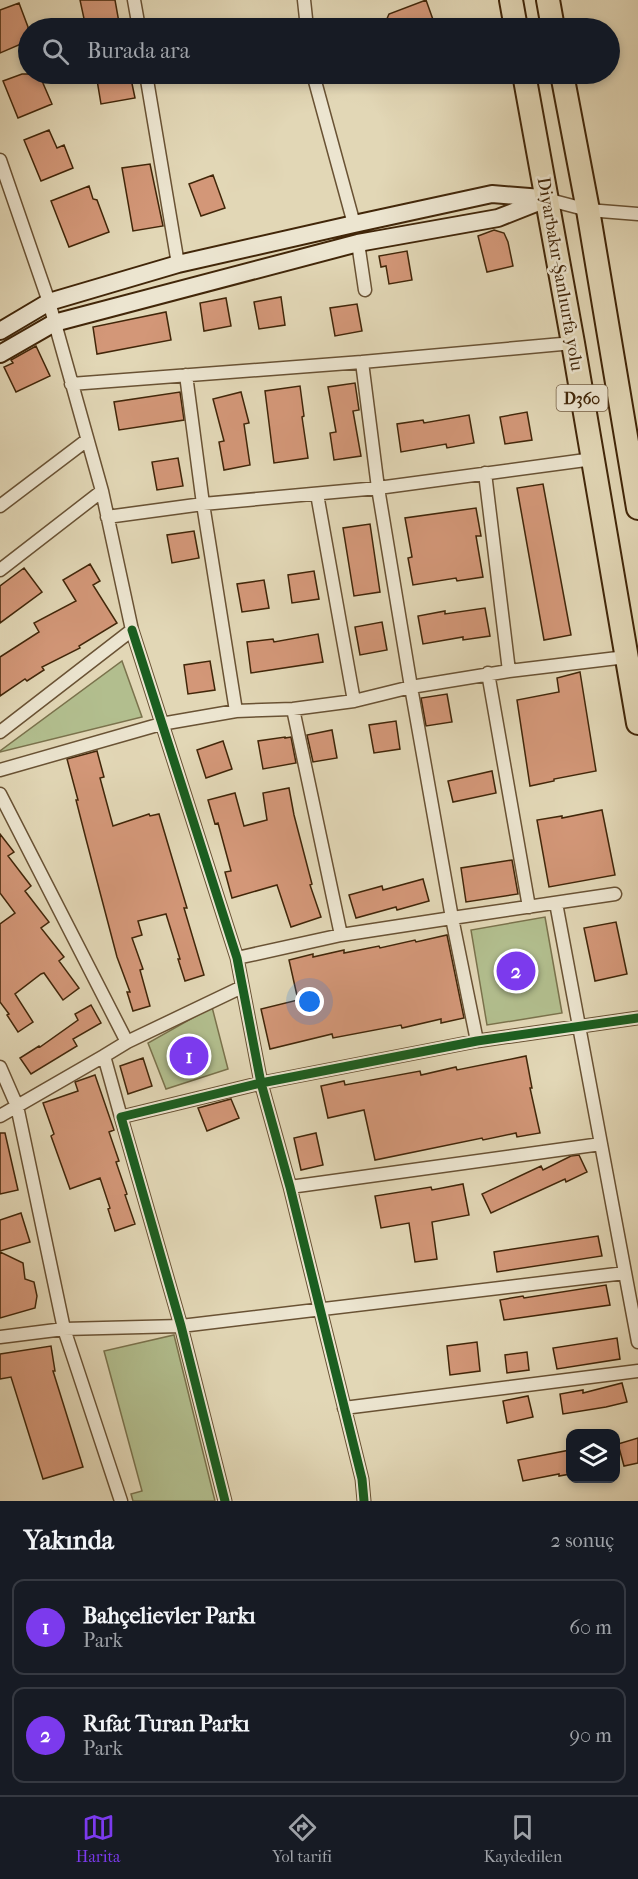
<!DOCTYPE html>
<html lang="tr">
<head>
<meta charset="utf-8">
<style>
	:root { --surface:#171b24; --page:#242831; --text:#f1f3f6; --muted:#9ea1a6; --line:#363941; --accent:#7c3aed }
	body { margin:0; font-family:"IM FELL French Canon",serif; background:var(--page); color:var(--text) }
	.controls { position:absolute; right:18px; bottom:18px; display:grid; overflow:hidden; border-radius:12px; box-shadow:0 3px 9px #0003 }
	.controls button { width:54px; height:54px; display:grid; place-items:center; padding:0; border:0; border-bottom:2px solid var(--line); background:var(--surface); color:var(--text); font:30px sans-serif }
	.you { position:absolute; left:310px; top:1002px; width:21px; height:21px; margin:-15px; border:4px solid #fff; border-radius:50%; background:#1a73e8; box-shadow:0 0 0 9px #1a73e833 }
	.badge { display:grid; place-items:center; width:39px; height:39px; border-radius:50%; background:var(--accent); color:#fff; font-size:20px; font-weight:700 }
	.pin { position:absolute; translate:-50% -50%; border:3px solid #fff; box-shadow:0 2px 6px #0006 }
	.list { margin:0; padding:0; list-style:none }
	h2 { display:flex; justify-content:space-between; align-items:center; height:78px; margin:0; padding:0 24px; font-size:26px }
	h2 small { font-size:20px; font-weight:400; color:var(--muted) }
	.list li { display:grid; grid-template-columns:39px 1fr auto; gap:18px; align-items:center; box-sizing:border-box; height:96px; margin:0 12px 12px; padding:0 12px; border:2px solid var(--line); border-radius:12px }
	.list b { display:block; font-size:22px; white-space:nowrap }
	.list p { margin:0; font-size:20px; white-space:nowrap; color:var(--muted) }
	.list em { font-size:20px; font-style:normal; color:var(--muted) }
	.icon { flex:none; width:33px; height:33px; fill:none; stroke:currentColor; stroke-width:2; stroke-linecap:round; stroke-linejoin:round }
	.map { position:relative; flex:none; width:638px; height:1501px; overflow:hidden }
	.search { position:absolute; background:var(--surface); box-shadow:0 3px 9px #0003; left:18px; right:18px; top:18px; height:66px; display:flex; align-items:center; gap:15px; box-sizing:border-box; padding:0 21px; border-radius:33px; color:var(--muted); font-size:22px }
	.sheet { height:294px; background:var(--surface) }
	nav { display:flex; justify-content:space-around; align-items:center; box-sizing:border-box; height:84px; border-top:2px solid var(--line); background:var(--surface); font-size:16px; color:var(--muted) }
	nav a { display:grid; justify-items:center; gap:3px }
	nav .on { color:var(--accent) }
	.map>svg:first-child { display:block }
</style>
</head>
<body>
<div class="map">
<svg width="638" height="1501" viewBox="0 0 638 1501">
	<rect width="100%" height="100%" fill="#e2d7b6"/>
	<filter id="stains"><feTurbulence type="fractalNoise" baseFrequency=".00333" numOctaves="4"/><feColorMatrix values="0 0 0 0 .2 0 0 0 0 .09 0 0 0 0 .02 0 0 0 .5 -.17"/></filter>
	<radialGradient id="worn" r=".72"><stop offset=".6" stop-color="#630" stop-opacity="0"/><stop offset="1" stop-color="#630" stop-opacity=".3"/></radialGradient>
	<path fill="#b2be8e" stroke="#7a724c" stroke-width="1.5" d="M 122,661 L 142,717 L 0,752 L 0,751 Z
		M 545,917 L 562,1013 L 487,1025 L 471,930 Z
		M 212,1007 L 228,1069 L 166,1089 L 148,1043 Z
		M 174,1335 L 215,1501 L 133,1501 L 131,1494 L 142,1491 L 104,1351 Z"/>
	<path fill="#d39778" stroke="#412609" stroke-width="1.5" d="M 80,0 L 115,0 L 120,28 L 86,28 Z
		M 426,0 L 436,28 L 388,28 L 386,21 L 389,14 Z
		M 19,3 L 28,27 L 28,41 L 0,53 L 0,10 Z
		M 22,74 L 39,74 L 52,104 L 18,118 L 3,81 Z
		M 96,74 L 130,74 L 135,98 L 101,104 Z
		M 49,130 L 57,148 L 64,145 L 73,168 L 41,181 L 24,140 Z
		M 150,164 L 163,226 L 133,231 L 122,168 Z
		M 213,175 L 225,208 L 201,216 L 189,184 Z
		M 89,186 L 93,199 L 97,200 L 109,232 L 69,247 L 51,201 Z
		M 494,230 L 504,233 L 508,242 L 513,266 L 487,272 L 478,236 Z
		M 407,251 L 412,280 L 389,284 L 386,266 L 381,267 L 379,256 Z
		M 281,297 L 285,325 L 259,329 L 254,302 Z
		M 226,298 L 231,326 L 204,331 L 200,303 Z
		M 357,304 L 362,331 L 335,336 L 330,308 Z
		M 166,312 L 171,340 L 97,354 L 93,327 Z
		M 36,346 L 50,376 L 16,392 L 4,367 L 13,363 L 11,360 Z
		M 355,383 L 359,410 L 353,411 L 361,456 L 334,460 L 330,433 L 336,432 L 328,387 Z
		M 300,386 L 304,416 L 302,417 L 308,458 L 274,463 L 265,391 Z
		M 180,392 L 184,420 L 119,430 L 114,402 Z
		M 241,392 L 249,423 L 244,424 L 250,465 L 224,470 L 219,442 L 224,441 L 213,399 Z
		M 527,412 L 532,440 L 505,444 L 500,417 Z
		M 469,415 L 474,443 L 447,448 L 446,444 L 401,452 L 397,424 L 423,420 L 424,423 Z
		M 178,458 L 183,486 L 157,490 L 152,462 Z
		M 543,484 L 571,635 L 544,640 L 517,488 Z
		M 476,508 L 481,536 L 476,536 L 483,577 L 457,581 L 456,578 L 413,585 L 408,558 L 412,557 L 405,518 Z
		M 370,524 L 380,592 L 354,596 L 343,528 Z
		M 194,531 L 199,558 L 172,563 L 167,535 Z
		M 90,564 L 100,581 L 93,585 L 117,623 L 79,646 L 80,648 L 42,667 L 44,670 L 27,681 L 25,679 L 0,696 L 0,657 L 39,632 L 34,623 L 76,601 L 63,580 Z
		M 24,568 L 42,592 L 0,623 L 0,586 Z
		M 314,571 L 319,599 L 292,603 L 288,575 Z
		M 264,580 L 269,608 L 242,612 L 237,584 Z
		M 485,608 L 490,636 L 463,640 L 463,637 L 423,644 L 418,616 L 445,611 L 445,614 Z
		M 382,622 L 387,650 L 360,655 L 355,627 Z
		M 318,634 L 323,662 L 251,673 L 247,642 L 273,639 L 274,642 Z
		M 210,661 L 215,690 L 188,694 L 184,665 Z
		M 580,672 L 596,771 L 554,779 L 554,781 L 530,786 L 517,700 L 559,692 L 557,678 Z
		M 447,694 L 452,722 L 426,726 L 421,698 Z
		M 396,721 L 400,749 L 374,753 L 369,725 Z
		M 332,730 L 337,758 L 313,762 L 307,735 Z
		M 285,737 L 285,738 L 291,737 L 296,763 L 263,769 L 258,741 Z
		M 223,741 L 232,769 L 206,778 L 197,750 Z
		M 97,751 L 104,777 L 100,778 L 113,826 L 149,814 L 150,816 L 159,814 L 187,908 L 184,908 L 204,975 L 185,981 L 178,959 L 180,959 L 166,914 L 138,921 L 142,935 L 132,938 L 143,969 L 140,970 L 150,1006 L 133,1011 L 127,992 L 130,992 L 117,957 L 86,839 L 76,800 L 78,800 L 67,759 Z
		M 492,771 L 496,793 L 453,802 L 448,781 Z
		M 289,788 L 294,815 L 312,884 L 310,885 L 321,917 L 291,927 L 277,885 L 232,898 L 225,872 L 231,871 L 218,823 L 215,824 L 208,800 L 235,793 L 244,826 L 267,820 L 263,793 Z
		M 602,810 L 615,875 L 549,887 L 537,820 L 562,816 L 562,818 Z
		M 0,834 L 14,852 L 8,856 L 31,886 L 25,891 L 49,922 L 41,928 L 64,957 L 59,961 L 79,988 L 63,1000 L 44,973 L 41,974 L 15,994 L 33,1022 L 18,1032 L 7,1015 L 9,1014 L 0,1002 L 0,924 L 15,913 L 0,893 Z
		M 512,860 L 518,894 L 466,902 L 461,868 Z
		M 423,879 L 429,901 L 397,910 L 396,907 L 356,918 L 349,895 L 382,886 L 383,890 Z
		M 616,922 L 627,974 L 595,981 L 584,928 Z
		M 447,935 L 464,1018 L 441,1023 L 441,1019 L 402,1028 L 401,1025 L 333,1038 L 332,1034 L 270,1049 L 261,1009 L 298,1000 L 289,960 L 313,954 L 313,957 L 344,950 L 344,953 L 379,946 L 380,948 L 415,940 L 416,942 Z
		M 91,1005 L 101,1023 L 73,1039 L 77,1046 L 31,1074 L 20,1058 L 39,1046 L 40,1047 L 78,1020 L 75,1014 Z
		M 526,1056 L 532,1088 L 530,1088 L 540,1133 L 517,1137 L 516,1133 L 483,1140 L 482,1138 L 375,1160 L 364,1110 L 328,1118 L 321,1086 L 344,1081 L 345,1085 L 420,1071 L 421,1075 L 456,1067 L 457,1070 Z
		M 143,1058 L 152,1086 L 128,1094 L 120,1066 Z
		M 95,1075 L 114,1130 L 109,1132 L 119,1161 L 116,1162 L 127,1194 L 125,1195 L 135,1224 L 115,1231 L 108,1209 L 110,1208 L 100,1178 L 70,1189 L 51,1136 L 54,1134 L 43,1103 L 78,1091 L 75,1082 Z
		M 231,1099 L 239,1118 L 207,1131 L 198,1108 Z
		M 0,1133 L 5,1133 L 18,1190 L 0,1194 Z
		M 316,1133 L 323,1165 L 301,1170 L 294,1138 Z
		M 579,1155 L 587,1172 L 566,1182 L 565,1179 L 491,1213 L 482,1194 L 541,1166 L 543,1170 L 571,1156 Z
		M 463,1184 L 469,1215 L 432,1222 L 437,1259 L 415,1262 L 409,1223 L 381,1228 L 375,1196 L 431,1187 L 432,1190 Z
		M 21,1213 L 30,1242 L 0,1251 L 0,1220 Z
		M 598,1236 L 602,1256 L 497,1272 L 494,1252 Z
		M 0,1252 L 23,1263 L 25,1279 L 34,1282 L 37,1296 L 35,1308 L 0,1318 Z
		M 606,1285 L 610,1305 L 504,1320 L 500,1300 L 523,1296 L 524,1298 Z
		M 617,1338 L 620,1359 L 557,1369 L 553,1348 Z
		M 477,1342 L 480,1371 L 450,1375 L 447,1346 Z
		M 51,1346 L 55,1371 L 53,1371 L 83,1467 L 43,1479 L 11,1377 L 0,1379 L 0,1354 Z
		M 527,1352 L 529,1370 L 507,1373 L 505,1355 Z
		M 622,1383 L 627,1402 L 606,1407 L 563,1414 L 560,1394 L 583,1390 L 583,1393 Z
		M 528,1396 L 533,1417 L 507,1423 L 503,1401 Z
		M 638,1438 L 638,1463 L 624,1466 L 618,1444 Z
		M 570,1450 L 570,1474 L 559,1476 L 559,1474 L 523,1481 L 518,1460 Z"/>
	<g fill="none" stroke-linecap="round" stroke-linejoin="round">
		<defs>
			<path id="street" d="M 134,0 L 139,28
				M 304,0 L 307,28
				M 146,74 L 178,264
				M 313,74 L 354,224
				M 0,160 L 49,302 L 102,491 L 132,630 L 0,732
				M 546,199 L 588,210 L 638,214
				M 358,243 L 365,290
				M 362,362 L 573,343
				M 186,375 L 203,504 L 236,711
				M 71,384 L 362,362 L 378,488 L 593,459
				M 317,494 L 354,701
				M 0,506 L 87,440
				M 107,517 L 203,504 L 378,488 L 411,687 L 509,671 L 485,473
				M 0,570 L 102,491
				M 132,630 L 237,958 L 261,1083 L 290,1187 L 362,1479 L 364,1501
				M 509,671 L 626,657
				M 488,673 L 529,907
				M 293,709 L 341,935
				M 0,770 L 161,724 L 236,711 L 293,709 L 354,701 L 411,687 L 452,918 L 341,935 L 237,958
				M 0,794 L 127,1042 L 242,987
				M 556,903 L 638,1342
				M 477,1041 L 452,918 L 615,894
				M 0,1067 L 17,1106 L 64,1329 L 121,1501
				M 0,1116 L 104,1056
				M 121,1117 L 104,1056 L 127,1042
				M 290,1187 L 601,1144
				M 0,1337 L 64,1329 L 181,1326 L 625,1273
				M 344,1408 L 638,1371
				M 225,1501 L 181,1326 L 121,1117 L 261,1083 L 477,1041 L 638,1018"/>
			<path id="secondary" d="M 0,331 L 49,302 L 178,264 L 354,224 L 492,194 L 542,198
				M 0,354 L 54,323 L 358,243 L 498,218 L 546,199"/>
			<path id="highway" d="M 511,0 L 516,28
				M 548,0 L 553,28
				M 524,74 L 573,343 L 638,723
				M 562,74 L 588,210 L 638,508"/>
		</defs>
		<use href="#street" stroke="#695234" stroke-width="15"/>
		<use href="#secondary" stroke="#412609" stroke-width="20"/>
		<use href="#highway" stroke="#412609" stroke-width="26"/>
		<use href="#street" stroke="#ece5d0" stroke-width="12"/>
		<use href="#secondary" stroke="#ece5d0" stroke-width="16"/>
		<use href="#highway" stroke="#e2d7b6" stroke-width="22"/>
		<defs>
			<path id="cycleway" d="M 132,630 L 237,958 L 261,1083 L 290,1187 L 362,1479 L 364,1501
				M 225,1501 L 181,1326 L 121,1117 L 261,1083 L 477,1041 L 638,1018"/>
		</defs>
		<use href="#cycleway" stroke="#ece5d0" stroke-width="13"/>
		<use href="#cycleway" stroke="#1b5e20" stroke-width="9"/>
	</g>
	<g text-anchor="middle" dominant-baseline="central" stroke-width="5" stroke-linejoin="round" paint-order="stroke">
		<rect fill="#ece5d0" stroke="#745f45" stroke-width="1.5" x="556.5" y="385" width="51" height="26" rx="4.5"/>
		<g font-size="16" font-weight="bold" fill="#412609">
			<text x="582" y="398">D360</text>
		</g>
		<g font-size="18" fill="#412609" stroke="#ece5d0">
			<text transform="translate(560 274) rotate(80)">Diyarbakır-Şanlıurfa yolu</text>
		</g>
	</g>
	<rect width="100%" height="100%" filter="url(#stains)"/>
	<rect width="100%" height="100%" fill="url(#worn)"/>
</svg>
<div class="controls">
<button><svg class="icon" aria-label="layers" viewBox="0 0 24 24"><path d="M12 4l9 5-9 5-9-5zM3 14l9 5 9-5"/></svg></button>
</div>
<div class="you"></div>
<div class="pin badge" style="left:189px;top:1056px">1</div>
<div class="pin badge" style="left:516px;top:971px">2</div>
<div class="search"><svg class="icon" aria-label="search" viewBox="0 0 24 24"><circle cx="10" cy="10" r="6"/><path d="M15 15l6 6"/></svg>Burada ara</div>
</div>
<section class="sheet">
<h2>Yakında<small>2 sonuç</small></h2>
<ul class="list">
<li><span class="badge">1</span><div><b>Bahçelievler Parkı</b><p>Park</p></div><em>60 m</em></li>
<li><span class="badge">2</span><div><b>Rıfat Turan Parkı</b><p>Park</p></div><em>90 m</em></li>
</ul>
</section>
<nav>
<a class="on"><svg class="icon" aria-label="map" viewBox="0 0 24 24"><path d="M3 6l6-2 6 2 6-2v14l-6 2-6-2-6 2zM9 4v14M15 6v14"/></svg>Harita</a>
<a><svg class="icon" aria-label="directions" viewBox="0 0 24 24"><path d="M12 3l9 9-9 9-9-9zM9 14v-3h6M13 9l2 2-2 2"/></svg>Yol tarifi</a>
<a><svg class="icon" aria-label="saved" viewBox="0 0 24 24"><path d="M7 4h10v16l-5-4-5 4z"/></svg>Kaydedilen</a>
</nav>
</body>
</html>
